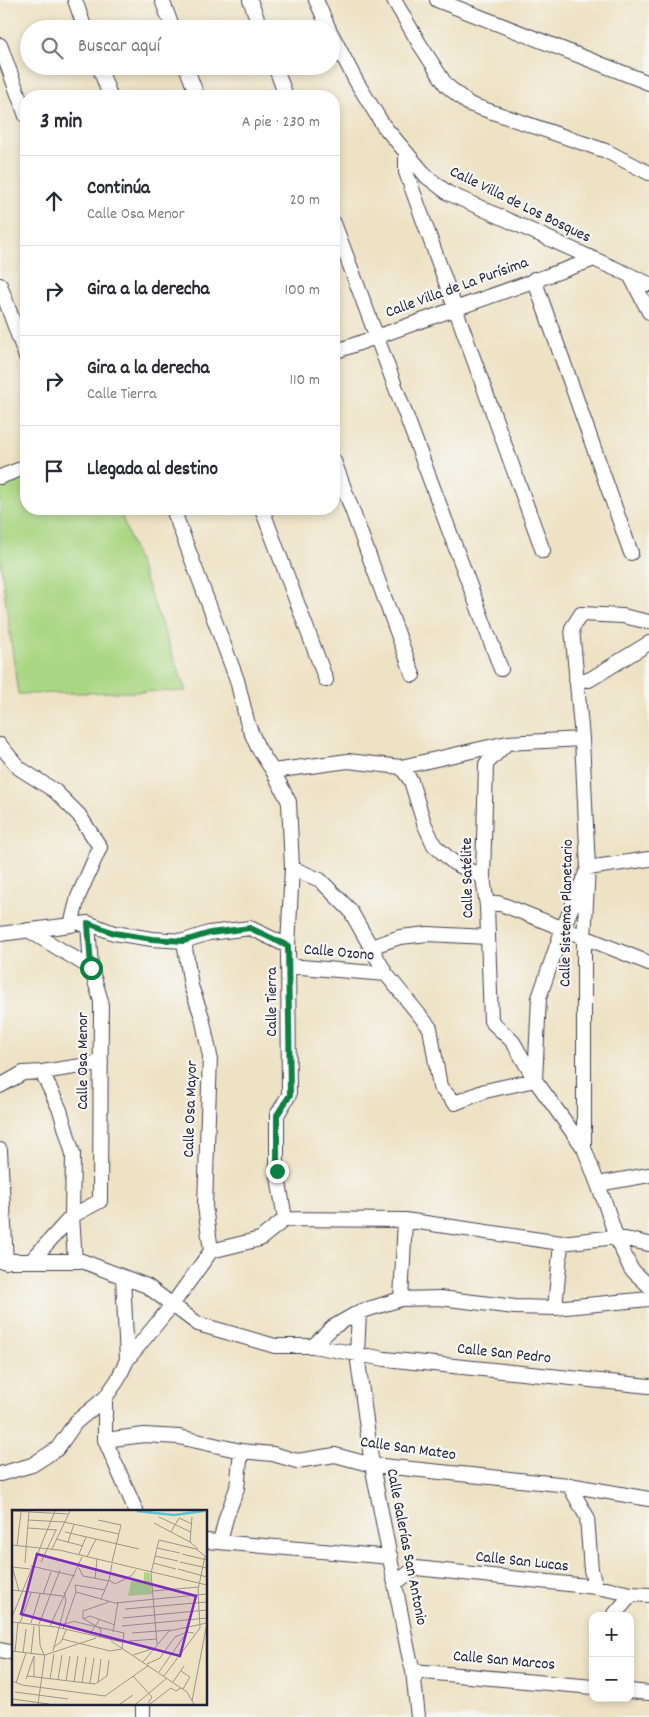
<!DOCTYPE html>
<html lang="es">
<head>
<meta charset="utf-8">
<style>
	:root { --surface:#fff; --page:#f2f2f3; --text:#2b2b33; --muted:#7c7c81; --line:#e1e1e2 }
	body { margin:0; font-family:Dekko,sans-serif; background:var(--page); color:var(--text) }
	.controls { position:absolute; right:15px; bottom:15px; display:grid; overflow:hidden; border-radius:10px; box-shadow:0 2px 8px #0003 }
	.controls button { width:45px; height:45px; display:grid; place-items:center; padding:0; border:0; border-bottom:1px solid var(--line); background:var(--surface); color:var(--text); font:25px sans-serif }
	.stop { position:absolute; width:15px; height:15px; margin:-11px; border:4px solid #0b8043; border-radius:50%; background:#fff }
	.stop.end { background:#0b8043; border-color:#fff; box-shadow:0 1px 5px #0008 }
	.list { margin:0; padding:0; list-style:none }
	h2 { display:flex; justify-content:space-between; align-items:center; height:65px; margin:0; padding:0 20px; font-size:21px }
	h2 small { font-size:16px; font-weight:400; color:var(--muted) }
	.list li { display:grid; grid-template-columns:32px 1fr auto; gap:15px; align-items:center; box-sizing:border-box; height:90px; padding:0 20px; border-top:1px solid var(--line) }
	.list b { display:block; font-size:19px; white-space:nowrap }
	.list p { margin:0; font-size:16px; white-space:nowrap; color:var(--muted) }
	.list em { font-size:16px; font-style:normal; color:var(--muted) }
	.icon { flex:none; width:28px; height:28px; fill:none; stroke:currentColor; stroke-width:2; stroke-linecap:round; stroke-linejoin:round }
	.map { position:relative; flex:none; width:649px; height:1717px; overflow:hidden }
	.search { position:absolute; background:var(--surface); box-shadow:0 2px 8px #0003; left:20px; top:20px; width:320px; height:55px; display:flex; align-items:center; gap:12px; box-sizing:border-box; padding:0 18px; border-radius:28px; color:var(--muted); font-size:19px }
	.panel { position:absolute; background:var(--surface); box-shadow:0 2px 8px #0003; left:20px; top:90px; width:320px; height:425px; border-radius:20px }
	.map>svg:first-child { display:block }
</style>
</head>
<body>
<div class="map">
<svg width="649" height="1717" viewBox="0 0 649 1717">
	<rect width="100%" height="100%" fill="#f6f6f2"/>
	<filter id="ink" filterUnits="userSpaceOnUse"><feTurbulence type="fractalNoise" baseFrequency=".02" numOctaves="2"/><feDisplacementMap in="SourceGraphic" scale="10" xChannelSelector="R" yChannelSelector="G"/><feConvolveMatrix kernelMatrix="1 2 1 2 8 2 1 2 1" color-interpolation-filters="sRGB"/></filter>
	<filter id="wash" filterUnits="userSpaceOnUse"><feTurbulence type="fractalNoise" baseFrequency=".0096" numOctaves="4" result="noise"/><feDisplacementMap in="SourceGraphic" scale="20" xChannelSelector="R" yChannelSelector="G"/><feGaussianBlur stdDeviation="1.12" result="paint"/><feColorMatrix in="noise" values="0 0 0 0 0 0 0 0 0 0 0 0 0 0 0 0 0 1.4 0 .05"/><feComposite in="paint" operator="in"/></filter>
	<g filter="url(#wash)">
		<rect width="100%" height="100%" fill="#eee2c4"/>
		<path fill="#abd784" stroke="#667c60" d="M 26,477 L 26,509 L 119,509 L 186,691 L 18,694 L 0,558 L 0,487 Z"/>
	</g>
	<g filter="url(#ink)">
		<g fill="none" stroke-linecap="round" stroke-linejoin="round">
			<defs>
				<path id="street" d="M 75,0 L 85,29
					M 162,0 L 173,29
					M 250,0 L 261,29
					M 316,0 L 329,29
					M 394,0 L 419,43 L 446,85 L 469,104 L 606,151 L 649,173
					M 437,0 L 649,83
					M 331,33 L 356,81 L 383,125 L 427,177 L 448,193 L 649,284
					M 0,45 L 26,116
					M 99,66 L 110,96
					M 186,66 L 197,96
					M 275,66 L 286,96
					M 406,152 L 406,172 L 543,551
					M 334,223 L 501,669
					M 630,275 L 649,312
					M 534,279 L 631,553
					M 0,285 L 26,357
					M 334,352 L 592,260
					M 334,461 L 413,675
					M 0,477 L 26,467
					M 173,509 L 237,680 L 248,725 L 258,748 L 273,771 L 289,802 L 292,868 L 288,946 L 289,1095 L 277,1115 L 277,1171 L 285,1219 L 260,1239 L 211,1251
					M 262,509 L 326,680
					M 576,679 L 589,680 L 649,643
					M 0,745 L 19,768 L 55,791 L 79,815 L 100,847 L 78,897 L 71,925 L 0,934
					M 401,767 L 411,781 L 424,823 L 434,845 L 454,863 L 483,877
					M 273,771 L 348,761 L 401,767 L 507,743 L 582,739
					M 649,859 L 588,868 L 563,928 L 539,998 L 535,1080 L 584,1148 L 605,1203 L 616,1237 L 631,1269 L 649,1286
					M 292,868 L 320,880 L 350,910 L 386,974 L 430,1028 L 440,1087 L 455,1103 L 485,1091 L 535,1080 L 513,1042 L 491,1021 L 487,906 L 483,877 L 486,764 L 507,743
					M 487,906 L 498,903 L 519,911 L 649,963
					M 81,924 L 88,923 L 114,933 L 152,939 L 184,941 L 209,933 L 250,928 L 288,946
					M 28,930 L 91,968
					M 184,941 L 191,986 L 202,1017 L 210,1056 L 205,1206 L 211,1251
					M 371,947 L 400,937 L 428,934 L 487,937
					M 289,966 L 386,974
					M 42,1072 L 60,1110 L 73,1154 L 72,1216 L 75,1261
					M 0,1086 L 23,1073 L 42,1072 L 101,1063
					M 584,1148 L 584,938 L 588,868 L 582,739 L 572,628 L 581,614 L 623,616 L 649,622
					M 0,1150 L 6,1262
					M 598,1184 L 649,1175
					M 285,1219 L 405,1220 L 561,1243 L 616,1237 L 649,1244
					M 32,1260 L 72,1216 L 100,1201 L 101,1001 L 91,968 L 88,923
					M 0,1261 L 82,1261 L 147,1286 L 198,1324 L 275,1346 L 313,1346 L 385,1359 L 649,1386
					M 123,1277 L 127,1360 L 117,1381 L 105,1398 L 105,1440 L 136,1511
					M 401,1299 L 405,1220
					M 555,1308 L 561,1243
					M 359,1312 L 357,1354 L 372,1465 L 408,1651 L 413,1671 L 418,1717
					M 313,1346 L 333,1327 L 359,1312 L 401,1299 L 440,1298 L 515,1307 L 555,1308 L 649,1299
					M 127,1360 L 172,1305 L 211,1251
					M 105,1440 L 144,1435 L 179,1437 L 241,1451 L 273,1454 L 297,1461 L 335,1455 L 372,1465 L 569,1485 L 649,1499
					M 0,1474 L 32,1465 L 57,1449 L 76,1422 L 105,1398
					M 569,1485 L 587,1517 L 591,1570 L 596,1587
					M 206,1541 L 391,1557
					M 220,1542 L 226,1518 L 237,1488 L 241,1451
					M 395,1583 L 416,1568 L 596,1587 L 632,1594 L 649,1595
					M 613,1616 L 632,1594
					M 0,1650 L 14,1653
					M 413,1671 L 593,1687
					M 630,1691 L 649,1693
					M 143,1717 L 143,1703"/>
			</defs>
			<use href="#street" stroke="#413f50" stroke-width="16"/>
			<use href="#street" stroke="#fff" stroke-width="14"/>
		</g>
	</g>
	<g fill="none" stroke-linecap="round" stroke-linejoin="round" filter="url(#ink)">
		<path stroke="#0b8043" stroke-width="6" d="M 91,968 L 88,923 L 114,933 L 152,939 L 184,941 L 210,933 L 250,928 L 288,946 L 290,1095 L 277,1115 L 277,1171"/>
	</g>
	<g text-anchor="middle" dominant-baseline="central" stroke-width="4.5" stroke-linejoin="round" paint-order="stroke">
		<g font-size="16" fill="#22223b" stroke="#f6f6f2">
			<text transform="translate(520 205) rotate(26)">Calle Villa de Los Bosques</text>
			<text transform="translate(457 288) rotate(-20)">Calle Villa de La Purísima</text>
			<text transform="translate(468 878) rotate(-91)">Calle Satélite</text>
			<text transform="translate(567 913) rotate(-89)">Calle Sistema Planetario</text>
			<text transform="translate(339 953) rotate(5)">Calle Ozono</text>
			<text transform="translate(272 1002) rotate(-90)">Calle Tierra</text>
			<text transform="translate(83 1061) rotate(-90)">Calle Osa Menor</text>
			<text transform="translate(191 1109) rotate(-88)">Calle Osa Mayor</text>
			<text transform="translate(504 1354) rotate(6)">Calle San Pedro</text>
			<text transform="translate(408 1449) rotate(8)">Calle San Mateo</text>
			<text transform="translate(406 1547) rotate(79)">Calle Galerías San Antonio</text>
			<text transform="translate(522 1562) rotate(6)">Calle San Lucas</text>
			<text transform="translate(504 1661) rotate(5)">Calle San Marcos</text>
		</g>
	</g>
	<g transform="translate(12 1510)">
		<rect width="195" height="195" fill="#eee2c4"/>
		<path d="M 132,62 L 138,63 L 140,84 L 116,86 L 119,71 L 132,72 Z" fill="#abd784"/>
		<path fill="none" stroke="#5ac3d7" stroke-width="2.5" d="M 125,1 L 162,5 L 192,1"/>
		<path fill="none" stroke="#9c958d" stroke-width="1" d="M 0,1 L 56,4M 147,7 L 179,22M 180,7 L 178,32 L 186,39M 16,10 L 52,12 L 107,24M 86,10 L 109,15 L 100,52M 142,13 L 159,22M 16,18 L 45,20M 53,22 L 127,39M 44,29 L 71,36M 56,32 L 62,14M 178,32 L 159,22 L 167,8 L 180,14M 0,35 L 47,40 L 195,75M 5,36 L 9,2M 145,38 L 168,43M 40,39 L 58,1M 67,44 L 74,27M 170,44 L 195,50M 143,46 L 166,51M 75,47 L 84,29M 29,52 L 44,20M 168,52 L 195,58M 13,53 L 17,1M 141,53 L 164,59M 100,54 L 97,70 L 103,74 L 119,66 L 124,60M 0,56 L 7,81M 19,56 L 63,66M 67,56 L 115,67M 1,57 L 18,59M 67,58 L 71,66 L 97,71M 166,59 L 195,67M 83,69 L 85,49M 63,75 L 64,82 L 103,93 L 195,84M 63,75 L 93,80M 0,80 L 51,86M 141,81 L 186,77M 31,84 L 39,62M 89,89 L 97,70M 97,92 L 71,101 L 71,109 L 78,106 L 103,115M 113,99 L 195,92M 0,107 L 43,1M 111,108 L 195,100M 72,109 L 89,119 L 88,128M 0,112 L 44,117 L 110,132M 8,113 L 19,83M 19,113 L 28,84M 27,114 L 48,60M 27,115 L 28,135 L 32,145M 48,115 L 64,111M 38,116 L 70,47M 110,116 L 195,108M 51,119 L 64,82M 101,122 L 106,92M 120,123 L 159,120M 77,125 L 88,109M 50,129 L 98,141 L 110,139 L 112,123 L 64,112M 99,131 L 175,182 L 182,194M 117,131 L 145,129M 145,134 L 139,63 L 147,30 L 184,39 L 193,46 L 186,80 L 188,118 L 152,166M 42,137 L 49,132 L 54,120M 0,141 L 33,145M 41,141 L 54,91 L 52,82M 3,142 L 6,112M 11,143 L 14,119M 19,144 L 22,116M 33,145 L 84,128M 121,145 L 143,138M 131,152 L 157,121 L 195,113M 135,154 L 148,148 L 163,127 L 175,122M 169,161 L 178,167 L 171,179M 147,162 L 175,122 L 182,123M 15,166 L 83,174 L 95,166 L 97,150M 121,166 L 140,187 L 136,193M 22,167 L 22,146M 14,169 L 22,146M 38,169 L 42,144M 46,170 L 50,145M 0,171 L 10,175 L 93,186 L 137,155M 54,171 L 58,146M 62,172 L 66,146M 161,172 L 172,156M 4,173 L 14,143M 70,173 L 74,147M 78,173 L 82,148M 86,173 L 89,149M 3,182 L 56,189M 0,189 L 37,194M 180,191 L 194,118M 26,194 L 33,145M 108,194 L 121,185M 124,194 L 155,168M 138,194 L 159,178 L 164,181 L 169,178"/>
		<path fill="#7b2cbf" fill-opacity="0.15" stroke="#7b2cbf" stroke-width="2.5" d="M 25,44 L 184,86 L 168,146 L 9,104 Z"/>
		<rect width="195" height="195" fill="none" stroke="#22223b" stroke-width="2.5"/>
	</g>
</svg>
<div class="controls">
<button>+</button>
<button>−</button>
</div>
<div class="stop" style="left:91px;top:968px"></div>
<div class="stop end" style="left:277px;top:1171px"></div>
<div class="search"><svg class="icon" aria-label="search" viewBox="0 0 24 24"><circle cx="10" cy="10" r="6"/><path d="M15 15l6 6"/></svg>Buscar aquí</div>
<section class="panel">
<h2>3 min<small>A pie · 230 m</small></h2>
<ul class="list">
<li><svg class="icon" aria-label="ahead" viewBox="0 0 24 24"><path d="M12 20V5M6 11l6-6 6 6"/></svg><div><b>Continúa</b><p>Calle Osa Menor</p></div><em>20 m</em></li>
<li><svg class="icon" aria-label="right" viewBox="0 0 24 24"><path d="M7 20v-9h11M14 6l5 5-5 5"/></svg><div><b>Gira a la derecha</b></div><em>100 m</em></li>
<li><svg class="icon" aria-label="right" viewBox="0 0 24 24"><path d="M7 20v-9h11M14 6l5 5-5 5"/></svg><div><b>Gira a la derecha</b><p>Calle Tierra</p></div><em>110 m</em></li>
<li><svg class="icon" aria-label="arrive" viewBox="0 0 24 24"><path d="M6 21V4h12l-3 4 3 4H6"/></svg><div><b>Llegada al destino</b></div></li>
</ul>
</section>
</div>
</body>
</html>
